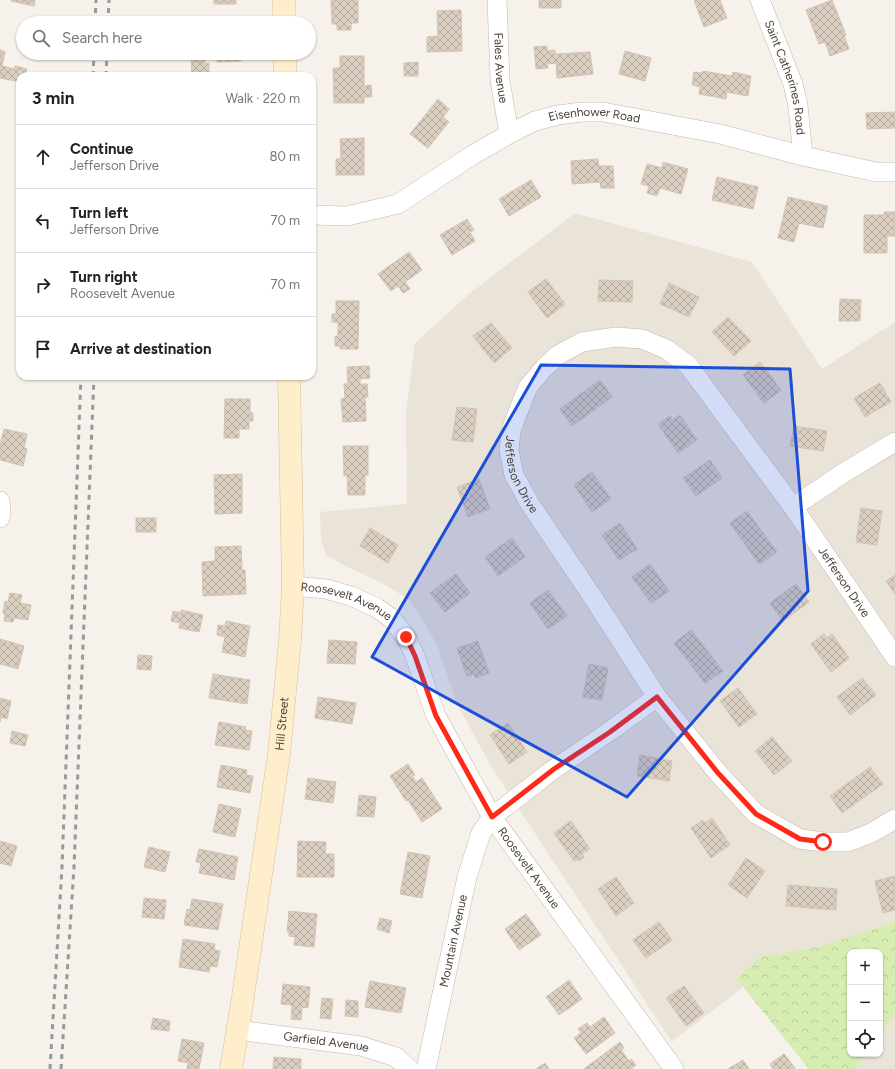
<!DOCTYPE html>
<html lang="en">
<head>
<meta charset="utf-8">
<style>
	:root { --surface:#fff; --page:#f2f2f2; --text:#222; --muted:#767676; --line:#e0e0e0 }
	body { margin:0; font-family:Figtree,sans-serif; background:var(--page); color:var(--text) }
	.controls { position:absolute; right:12px; bottom:12px; display:grid; overflow:hidden; border-radius:8px; box-shadow:0 1px 3px #0004 }
	.controls button { width:36px; height:36px; display:grid; place-items:center; padding:0; border:0; border-bottom:1px solid var(--line); background:var(--surface); color:var(--text); font:20px sans-serif }
	.stop { position:absolute; width:12px; height:12px; margin:-9px; border:3px solid #ff2918; border-radius:50%; background:#fff }
	.stop.end { background:#ff2918; border-color:#fff; box-shadow:0 1px 4px #0008 }
	.list { margin:0; padding:0; list-style:none }
	h2 { display:flex; justify-content:space-between; align-items:center; height:52px; margin:0; padding:0 16px; font-size:17px }
	h2 small { font-size:13px; font-weight:400; color:var(--muted) }
	.list li { display:grid; grid-template-columns:26px 1fr auto; gap:12px; align-items:center; box-sizing:border-box; height:64px; padding:0 16px; border-top:1px solid var(--line) }
	.list b { display:block; font-size:15px; white-space:nowrap }
	.list p { margin:0; font-size:13px; white-space:nowrap; color:var(--muted) }
	.list em { font-size:13px; font-style:normal; color:var(--muted) }
	.icon { flex:none; width:22px; height:22px; fill:none; stroke:currentColor; stroke-width:2; stroke-linecap:round; stroke-linejoin:round }
	.map { position:relative; flex:none; width:895px; height:1069px; overflow:hidden }
	.search { position:absolute; background:var(--surface); box-shadow:0 1px 3px #0004; left:16px; top:16px; width:300px; height:44px; display:flex; align-items:center; gap:10px; box-sizing:border-box; padding:0 14px; border-radius:22px; color:var(--muted); font-size:15px }
	.panel { position:absolute; background:var(--surface); box-shadow:0 1px 3px #0004; left:16px; top:72px; width:300px; height:308px; border-radius:12px }
	.map>svg:first-child { display:block }
</style>
</head>
<body>
<div class="map">
<svg width="895" height="1069" viewBox="0 0 895 1069">
	<defs>
		<pattern id="forest-crowns" width="20" height="18" patternUnits="userSpaceOnUse"><rect width="20" height="18" fill="#d6ecb1"/><path d="M2 6a3 3 0 1 1 6 0M12 15a3 3 0 1 1 6 0" fill="none" stroke="#b9cc99"/></pattern>
		<pattern id="building-cross-hatch" width="8" height="8" patternUnits="userSpaceOnUse"><rect width="8" height="8" fill="#dbcfc2"/><path d="M0 0l8 8M0 8l8-8" fill="none" stroke="#b4aa9e"/></pattern>
	</defs>
	<rect width="100%" height="100%" fill="#f6f1ea"/>
	<path fill="#eae3d8" d="M 575,213 L 752,262 L 822,369 L 895,322 L 895,922 L 822,946 L 760,957 L 736,978 L 743,987 L 672,1042 L 492,768 L 457,704 L 437,645 L 421,617 L 407,598 L 380,582 L 345,566 L 326,555 L 321,540 L 320,512 L 407,504 L 406,412 L 415,343 L 468,295 Z
		M 895,1014 L 895,1069 L 856,1069 L 867,1054 L 880,1054 L 880,1035 Z"/>
	<path fill="url(#forest-crowns)" d="M 895,922 L 895,1014 L 880,1035 L 880,952 L 850,952 L 850,1054 L 867,1054 L 856,1069 L 809,1069 L 736,978 L 760,957 L 822,946 Z"/>
	<path fill="url(#building-cross-hatch)" stroke="#d4c4b1" d="M 11,0 L 35,0 L 34,6 L 11,1 Z
		M 214,0 L 236,0 L 236,4 L 214,4 Z
		M 331,0 L 358,0 L 358,23 L 351,23 L 351,30 L 337,30 L 337,24 L 332,24 Z
		M 539,0 L 561,0 L 561,8 L 539,8 Z
		M 694,0 L 720,0 L 727,18 L 704,27 Z
		M 832,0 L 846,35 L 844,36 L 849,49 L 830,56 L 825,42 L 819,44 L 806,10 Z
		M 461,10 L 462,51 L 427,52 L 427,37 L 438,36 L 437,11 Z
		M 547,46 L 547,51 L 555,50 L 555,54 L 590,52 L 593,74 L 557,78 L 556,63 L 547,64 L 548,68 L 536,69 L 534,47 Z
		M 0,50 L 5,52 L 2,66 L 15,69 L 15,66 L 27,69 L 25,76 L 20,76 L 20,82 L 0,78 Z
		M 625,51 L 651,58 L 645,81 L 619,74 Z
		M 217,53 L 241,53 L 241,61 L 217,62 Z
		M 205,55 L 205,64 L 209,63 L 209,76 L 192,76 L 191,56 Z
		M 340,56 L 364,56 L 364,86 L 371,85 L 372,97 L 364,97 L 364,103 L 334,103 L 333,68 L 340,68 Z
		M 418,62 L 418,76 L 404,76 L 404,63 Z
		M 703,71 L 732,76 L 733,72 L 751,76 L 748,96 L 727,92 L 726,99 L 699,94 L 700,87 L 692,85 L 694,72 L 702,73 Z
		M 438,99 L 449,109 L 443,117 L 449,122 L 428,148 L 410,134 Z
		M 895,112 L 895,128 L 867,129 L 866,113 Z
		M 364,138 L 364,175 L 336,175 L 336,159 L 341,159 L 340,139 Z
		M 598,159 L 599,166 L 613,166 L 614,188 L 601,188 L 600,182 L 572,184 L 571,161 Z
		M 663,162 L 688,169 L 681,194 L 660,188 L 657,196 L 647,193 L 649,186 L 641,184 L 647,164 L 662,168 Z
		M 717,177 L 758,187 L 753,209 L 712,200 Z
		M 531,180 L 541,197 L 509,216 L 499,199 Z
		M 788,197 L 828,206 L 823,228 L 799,223 L 794,242 L 778,238 Z
		M 884,212 L 895,212 L 895,236 L 887,236 L 887,253 L 864,253 L 864,215 L 884,215 Z
		M 467,219 L 474,230 L 470,232 L 475,241 L 452,255 L 440,235 Z
		M 409,252 L 422,270 L 405,282 L 410,289 L 403,293 L 398,286 L 391,291 L 378,274 Z
		M 546,279 L 565,304 L 547,318 L 528,292 Z
		M 599,280 L 633,281 L 632,302 L 598,301 Z
		M 669,283 L 699,297 L 689,317 L 660,304 Z
		M 840,299 L 861,300 L 860,321 L 839,321 Z
		M 336,301 L 359,301 L 358,349 L 340,349 L 340,346 L 335,346 L 335,336 L 338,336 L 338,322 L 332,322 L 332,314 L 336,314 Z
		M 728,317 L 751,341 L 734,356 L 712,332 Z
		M 491,323 L 512,348 L 494,363 L 473,336 Z
		M 760,362 L 781,390 L 764,403 L 743,375 Z
		M 369,366 L 370,378 L 360,379 L 360,384 L 367,384 L 368,397 L 365,397 L 366,421 L 343,422 L 341,399 L 345,398 L 344,384 L 348,384 L 347,367 Z
		M 600,380 L 612,397 L 572,426 L 560,409 Z
		M 880,383 L 891,402 L 865,417 L 854,398 Z
		M 225,399 L 250,399 L 250,413 L 253,413 L 253,421 L 249,421 L 249,429 L 239,429 L 239,438 L 224,438 Z
		M 457,407 L 477,409 L 473,442 L 452,440 Z
		M 680,415 L 697,440 L 678,453 L 658,424 L 670,416 L 673,420 Z
		M 794,426 L 827,431 L 823,451 L 790,446 Z
		M 4,429 L 27,434 L 24,448 L 27,449 L 23,466 L 0,460 L 0,445 Z
		M 343,446 L 368,446 L 368,475 L 365,475 L 365,495 L 348,495 L 347,475 L 344,476 Z
		M 710,460 L 722,478 L 696,496 L 683,478 Z
		M 592,472 L 611,499 L 592,512 L 574,485 Z
		M 242,474 L 242,513 L 215,514 L 214,475 Z
		M 479,479 L 490,509 L 468,517 L 457,487 Z
		M 861,508 L 882,511 L 877,545 L 856,542 Z
		M 747,511 L 777,552 L 759,564 L 730,523 Z
		M 136,518 L 156,518 L 156,532 L 136,532 Z
		M 620,523 L 637,549 L 619,560 L 602,535 Z
		M 370,528 L 398,545 L 388,563 L 360,546 Z
		M 512,538 L 525,557 L 498,576 L 485,557 Z
		M 241,546 L 242,570 L 245,570 L 246,594 L 203,596 L 202,562 L 215,561 L 215,547 Z
		M 650,564 L 669,591 L 651,603 L 632,577 Z
		M 456,574 L 470,593 L 445,612 L 430,593 Z
		M 895,575 L 895,594 L 886,581 Z
		M 796,584 L 809,602 L 783,621 L 770,603 Z
		M 548,590 L 567,616 L 548,629 L 530,603 Z
		M 10,593 L 22,595 L 20,603 L 31,605 L 28,620 L 14,618 L 13,622 L 4,621 L 5,614 L 3,613 L 5,601 L 8,602 Z
		M 181,610 L 203,615 L 199,632 L 179,628 L 180,623 L 171,621 L 173,611 L 181,613 Z
		M 226,621 L 250,626 L 245,657 L 222,652 L 225,637 L 217,635 L 218,625 L 225,626 Z
		M 691,630 L 723,671 L 705,683 L 674,643 Z
		M 824,634 L 827,638 L 832,634 L 849,658 L 831,672 L 811,644 Z
		M 0,639 L 24,646 L 18,669 L 0,664 Z
		M 329,640 L 357,642 L 355,664 L 327,663 Z
		M 478,641 L 489,673 L 476,678 L 474,674 L 467,676 L 457,648 Z
		M 138,655 L 152,656 L 151,670 L 137,669 Z
		M 589,664 L 608,668 L 602,700 L 583,697 Z
		M 213,674 L 250,680 L 247,704 L 209,698 Z
		M 862,678 L 876,695 L 850,715 L 837,697 Z
		M 738,688 L 757,714 L 739,727 L 720,701 Z
		M 318,697 L 356,703 L 352,724 L 315,718 Z
		M 0,698 L 11,701 L 7,719 L 1,717 L 0,722 Z
		M 219,722 L 246,727 L 245,730 L 252,731 L 249,750 L 215,745 Z
		M 508,723 L 527,752 L 509,764 L 490,735 Z
		M 12,731 L 28,735 L 25,746 L 10,743 Z
		M 772,737 L 792,761 L 774,775 L 755,751 Z
		M 640,755 L 672,761 L 669,781 L 637,776 Z
		M 408,764 L 415,775 L 412,776 L 416,782 L 422,778 L 442,809 L 422,822 L 408,800 L 406,801 L 390,776 Z
		M 221,765 L 247,770 L 246,775 L 253,776 L 250,793 L 217,787 Z
		M 870,767 L 883,784 L 842,813 L 830,796 Z
		M 308,778 L 336,782 L 333,803 L 305,799 Z
		M 359,795 L 376,797 L 374,817 L 357,816 Z
		M 219,804 L 241,809 L 235,837 L 213,832 Z
		M 712,818 L 730,845 L 711,858 L 691,828 L 703,820 L 705,823 Z
		M 571,821 L 590,849 L 582,854 L 584,857 L 579,861 L 577,859 L 574,861 L 554,833 Z
		M 0,841 L 17,846 L 11,866 L 0,863 Z
		M 298,841 L 326,842 L 325,854 L 334,854 L 334,877 L 297,877 Z
		M 149,847 L 170,852 L 165,872 L 144,867 Z
		M 199,849 L 238,857 L 234,880 L 199,873 L 201,863 L 196,862 Z
		M 408,852 L 430,856 L 422,898 L 400,894 Z
		M 746,858 L 765,871 L 747,898 L 728,885 Z
		M 895,876 L 895,910 L 883,913 L 875,881 Z
		M 616,877 L 634,903 L 616,916 L 598,889 Z
		M 788,885 L 837,889 L 836,910 L 786,906 Z
		M 144,898 L 166,900 L 164,919 L 142,917 Z
		M 192,899 L 223,904 L 218,930 L 184,925 L 187,909 L 190,910 Z
		M 289,911 L 317,914 L 314,947 L 294,945 L 295,937 L 289,936 L 289,932 L 287,932 Z
		M 526,914 L 541,935 L 519,950 L 505,929 Z
		M 380,918 L 392,921 L 389,933 L 377,929 Z
		M 659,922 L 672,940 L 646,958 L 633,940 Z
		M 183,939 L 215,944 L 214,950 L 220,951 L 217,967 L 210,966 L 209,972 L 179,967 Z
		M 569,980 L 582,999 L 559,1015 L 546,997 Z
		M 370,981 L 406,988 L 401,1013 L 365,1007 Z
		M 283,984 L 310,987 L 308,1008 L 302,1007 L 301,1020 L 291,1019 L 292,1005 L 281,1004 Z
		M 684,986 L 704,1013 L 686,1026 L 666,998 Z
		M 322,998 L 333,999 L 331,1019 L 320,1018 Z
		M 346,1000 L 358,1001 L 358,1017 L 345,1016 Z
		M 604,1017 L 615,1033 L 586,1054 L 574,1038 L 581,1033 L 578,1029 L 587,1023 L 590,1027 Z
		M 153,1018 L 170,1021 L 169,1031 L 151,1029 Z
		M 182,1039 L 204,1043 L 199,1069 L 187,1069 L 188,1063 L 178,1061 Z
		M 620,1042 L 624,1048 L 621,1050 L 629,1061 L 631,1059 L 636,1065 L 631,1069 L 584,1069 Z
		M 784,1054 L 795,1068 L 793,1069 L 773,1069 L 770,1064 Z
		M 274,1057 L 301,1059 L 301,1069 L 273,1069 Z
		M 743,1060 L 749,1069 L 728,1069 Z
		M 545,1063 L 549,1069 L 536,1069 Z"/>
	<g fill="none" stroke-linecap="round" stroke-linejoin="round">
		<defs>
			<g id="street">
				<path id="s1" d="M 497,0 L 500,80 L 509,134"/>
				<path id="s2" d="M 760,0 L 793,84 L 798,106 L 803,156"/>
				<path id="s3" d="M 312,215 L 347,216 L 398,204 L 471,156 L 509,134 L 535,121 L 558,115 L 582,112 L 603,112 L 720,134 L 803,156 L 876,172 L 895,172"/>
				<path d="M 0,501 L 1,513 L 0,518"/>
				<path d="M 793,507 L 845,472 L 895,442"/>
				<path id="s4" d="M 293,586 L 326,589 L 351,596 L 377,608 L 391,618 L 406,637 L 415,656 L 436,716 L 492,817 L 674,1069"/>
				<path id="s5" d="M 895,657 L 793,507 L 688,365 L 666,349 L 642,339 L 616,337 L 582,342 L 558,355 L 544,368 L 528,387 L 516,417 L 511,431 L 509,450 L 514,475 L 530,504 L 598,605 L 657,697 L 718,773 L 756,814 L 800,839 L 823,842 L 848,842 L 871,833 L 895,819"/>
				<path id="s6" d="M 237,1030 L 361,1046 L 396,1057 L 409,1069"/>
				<path id="s7" d="M 426,1069 L 467,877 L 481,833 L 492,817 L 554,769 L 610,731 L 657,697"/>
			</g>
			<g id="secondary">
				<path d="M 284,0 L 284,23"/>
				<path d="M 285,53 L 285,76"/>
				<path id="s8" d="M 231,1069 L 242,1003 L 279,754 L 290,640 L 293,586 L 289,376"/>
			</g>
		</defs>
		<use href="#street" stroke="#c2b9ac" stroke-width="20"/>
		<use href="#secondary" stroke="#d8c298" stroke-width="23"/>
		<use href="#street" stroke="#fff" stroke-width="19"/>
		<use href="#secondary" stroke="#ffeecb" stroke-width="22"/>
		<path stroke="#999" stroke-width="3" stroke-dasharray="5 5" stroke-linecap="butt" d="M 95,23 L 96,0
			M 108,23 L 109,0
			M 93,76 L 94,53
			M 106,76 L 107,53
			M 50,1069 L 62,867 L 81,376
			M 61,1069 L 74,867 L 94,376"/>
	</g>
	<g fill="none" stroke-linecap="round" stroke-linejoin="round">
		<path stroke="#ff2918" stroke-width="5" d="M 406,637 L 415,656 L 436,716 L 492,817 L 554,769 L 610,732 L 657,697 L 718,773 L 756,814 L 800,839 L 823,842"/>
	</g>
	<path fill="#1d4ed8" fill-opacity="0.2" stroke="#1d4ed8" stroke-width="3" stroke-linejoin="round" d="M 541,365 L 790,369 L 808,591 L 627,797 L 372,657 Z"/>
	<g text-anchor="middle" dominant-baseline="central" stroke-width="3" stroke-linejoin="round" paint-order="stroke">
		<g font-size="12" fill="#4b4237" stroke="#fff">
			<text stroke="none"><textPath href="#s1" startOffset="68">Fales Avenue</textPath></text>
			<text stroke="none"><textPath href="#s2" startOffset="82">Saint Catherines Road</textPath></text>
			<text stroke="none"><textPath href="#s3" startOffset="308">Eisenhower Road</textPath></text>
			<text stroke="none"><textPath href="#s5" startOffset="636">Jefferson Drive</textPath></text>
			<text transform="translate(844 582) rotate(56)">Jefferson Drive</text>
			<text stroke="none"><textPath href="#s4" startOffset="56">Roosevelt Avenue</textPath></text>
			<text stroke="none"><textPath href="#s8" startOffset="349">Hill Street</textPath></text>
			<text stroke="none"><textPath href="#s4" startOffset="392">Roosevelt Avenue</textPath></text>
			<text stroke="none"><textPath href="#s7" startOffset="131">Mountain Avenue</textPath></text>
			<text stroke="none"><textPath href="#s6" startOffset="90">Garfield Avenue</textPath></text>
		</g>
	</g>
</svg>
<div class="controls">
<button>+</button>
<button>−</button>
<button><svg class="icon" aria-label="locate" viewBox="0 0 24 24"><circle cx="12" cy="12" r="6"/><path d="M12 2v4M12 18v4M2 12h4M18 12h4"/></svg></button>
</div>
<div class="stop" style="left:823px;top:842px"></div>
<div class="stop end" style="left:406px;top:637px"></div>
<div class="search"><svg class="icon" aria-label="search" viewBox="0 0 24 24"><circle cx="10" cy="10" r="6"/><path d="M15 15l6 6"/></svg>Search here</div>
<section class="panel">
<h2>3 min<small>Walk · 220 m</small></h2>
<ul class="list">
<li><svg class="icon" aria-label="ahead" viewBox="0 0 24 24"><path d="M12 20V5M6 11l6-6 6 6"/></svg><div><b>Continue</b><p>Jefferson Drive</p></div><em>80 m</em></li>
<li><svg class="icon" aria-label="left" viewBox="0 0 24 24"><path d="M17 20v-9H6M10 6l-5 5 5 5"/></svg><div><b>Turn left</b><p>Jefferson Drive</p></div><em>70 m</em></li>
<li><svg class="icon" aria-label="right" viewBox="0 0 24 24"><path d="M7 20v-9h11M14 6l5 5-5 5"/></svg><div><b>Turn right</b><p>Roosevelt Avenue</p></div><em>70 m</em></li>
<li><svg class="icon" aria-label="arrive" viewBox="0 0 24 24"><path d="M6 21V4h12l-3 4 3 4H6"/></svg><div><b>Arrive at destination</b></div></li>
</ul>
</section>
</div>
</body>
</html>
